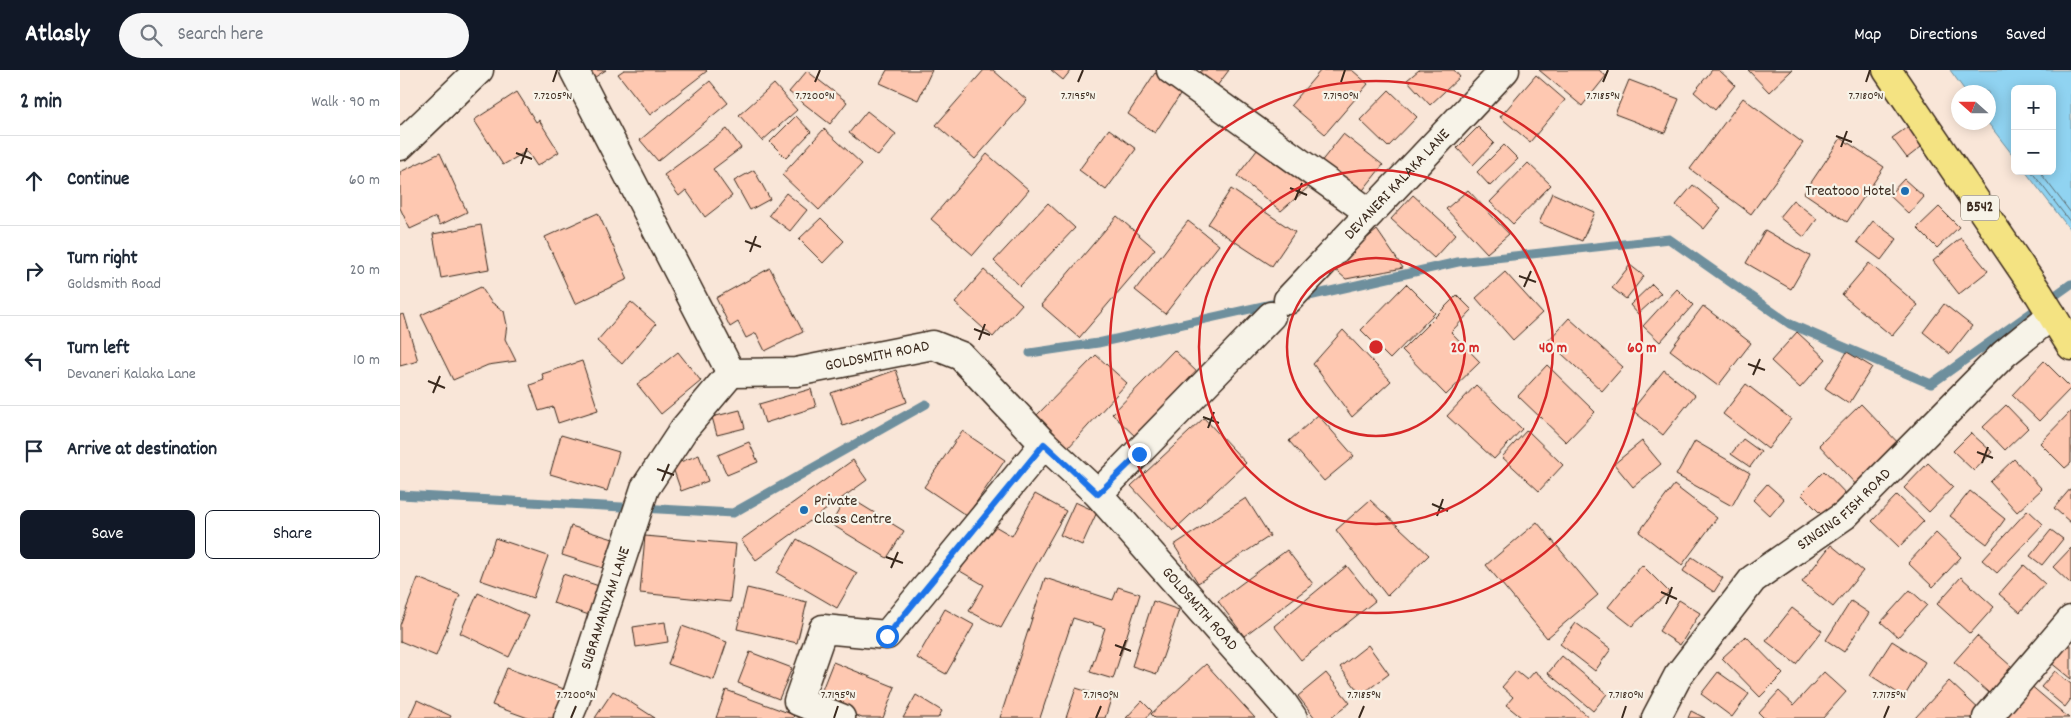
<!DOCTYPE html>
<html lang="en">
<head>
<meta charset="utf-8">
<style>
	:root { --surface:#fff; --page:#f6f6f7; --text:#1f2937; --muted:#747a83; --line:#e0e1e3; --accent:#111827 }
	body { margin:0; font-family:Dekko,sans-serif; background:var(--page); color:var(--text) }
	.controls { position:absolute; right:15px; top:15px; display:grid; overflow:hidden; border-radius:8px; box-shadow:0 2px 12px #0003 }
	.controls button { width:45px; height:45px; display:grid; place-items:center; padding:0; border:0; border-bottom:1px solid var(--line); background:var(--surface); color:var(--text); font:25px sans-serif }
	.compass { position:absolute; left:1551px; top:15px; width:45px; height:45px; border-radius:50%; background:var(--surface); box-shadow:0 2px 12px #0003; rotate:291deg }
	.stop { position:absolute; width:15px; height:15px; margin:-11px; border:4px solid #1a73e8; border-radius:50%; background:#fff }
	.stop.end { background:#1a73e8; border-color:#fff; box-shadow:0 1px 5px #0008 }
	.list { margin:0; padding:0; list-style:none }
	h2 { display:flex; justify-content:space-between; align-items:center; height:65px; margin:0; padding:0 20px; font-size:21px }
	h2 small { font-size:16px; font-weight:400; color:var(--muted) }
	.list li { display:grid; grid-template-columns:32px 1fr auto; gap:15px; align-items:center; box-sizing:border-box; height:90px; padding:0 20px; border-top:1px solid var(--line) }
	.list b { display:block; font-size:19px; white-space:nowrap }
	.list p { margin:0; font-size:16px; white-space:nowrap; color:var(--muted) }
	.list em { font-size:16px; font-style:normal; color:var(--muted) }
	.actions { display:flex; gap:10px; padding:15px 20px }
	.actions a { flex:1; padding:11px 0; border:1px solid var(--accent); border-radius:8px; text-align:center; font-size:18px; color:var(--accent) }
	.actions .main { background:var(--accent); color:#fff }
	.icon { flex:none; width:28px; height:28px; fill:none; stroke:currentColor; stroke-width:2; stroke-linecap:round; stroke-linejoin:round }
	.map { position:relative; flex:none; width:1671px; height:648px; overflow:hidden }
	header { display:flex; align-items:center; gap:30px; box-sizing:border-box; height:70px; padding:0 25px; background:var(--accent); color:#fff }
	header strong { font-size:24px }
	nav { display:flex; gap:28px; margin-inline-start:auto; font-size:18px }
	.search { width:350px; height:45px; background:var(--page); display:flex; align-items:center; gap:12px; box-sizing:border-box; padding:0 18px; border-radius:28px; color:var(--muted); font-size:19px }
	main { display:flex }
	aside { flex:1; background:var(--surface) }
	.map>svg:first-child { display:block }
</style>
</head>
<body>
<header>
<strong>Atlasly</strong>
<div class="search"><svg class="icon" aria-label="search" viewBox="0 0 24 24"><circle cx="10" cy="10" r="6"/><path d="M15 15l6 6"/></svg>Search here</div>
<nav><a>Map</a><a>Directions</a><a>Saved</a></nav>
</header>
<main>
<aside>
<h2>2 min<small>Walk · 90 m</small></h2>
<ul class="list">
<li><svg class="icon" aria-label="ahead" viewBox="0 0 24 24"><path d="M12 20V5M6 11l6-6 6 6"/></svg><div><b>Continue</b></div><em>60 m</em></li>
<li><svg class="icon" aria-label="right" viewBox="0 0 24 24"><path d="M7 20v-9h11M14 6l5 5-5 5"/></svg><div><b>Turn right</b><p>Goldsmith Road</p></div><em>20 m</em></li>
<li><svg class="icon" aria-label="left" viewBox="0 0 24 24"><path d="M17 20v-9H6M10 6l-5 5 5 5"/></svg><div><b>Turn left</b><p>Devaneri Kalaka Lane</p></div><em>10 m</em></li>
<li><svg class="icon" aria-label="arrive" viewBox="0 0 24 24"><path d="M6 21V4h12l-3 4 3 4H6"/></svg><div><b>Arrive at destination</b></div></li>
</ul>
<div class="actions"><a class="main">Save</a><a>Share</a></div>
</aside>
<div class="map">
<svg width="1671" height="648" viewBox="0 0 1671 648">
	<rect width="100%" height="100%" fill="#f9e6d8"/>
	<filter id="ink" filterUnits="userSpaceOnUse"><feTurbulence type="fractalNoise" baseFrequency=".02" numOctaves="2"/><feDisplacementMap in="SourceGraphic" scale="10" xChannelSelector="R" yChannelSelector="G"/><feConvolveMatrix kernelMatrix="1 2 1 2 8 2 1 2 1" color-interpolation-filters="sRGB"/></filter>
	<g filter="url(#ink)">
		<path fill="#90d3f1" stroke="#6e8f9d" d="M 1550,0 L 1671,0 L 1671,161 L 1625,101 L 1652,101 L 1652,19 L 1615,19 L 1615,88 L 1588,53 L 1588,22 L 1566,22 Z"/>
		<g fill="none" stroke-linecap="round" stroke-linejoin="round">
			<path stroke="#5d6e72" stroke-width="1" d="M 1631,101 L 1671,153
				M 1639,101 L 1671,143"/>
			<path stroke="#6e8f9d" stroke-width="9" d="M 1657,224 L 1671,214
				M 900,228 L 1058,192 L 1269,169 L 1390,254 L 1531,314 L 1635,240
				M 630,283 L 698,273 L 872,234
				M 0,425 L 333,443 L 526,334"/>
		</g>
		<path fill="#fec8b1" stroke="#3b2a1e" d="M 186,0 L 206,0 L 192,9 Z
			M 224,0 L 306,0 L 307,1 L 250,45 L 218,4 Z
			M 487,0 L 532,0 L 518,30 L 480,13 Z
			M 584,0 L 593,0 L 627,30 L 575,89 L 536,55 Z
			M 651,0 L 671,0 L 663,10 Z
			M 802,0 L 829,0 L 811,24 L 793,11 Z
			M 921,0 L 952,0 L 968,14 L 925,64 L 891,35 Z
			M 1019,0 L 1054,0 L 1060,7 L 1030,35 L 1007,10 Z
			M 1139,0 L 1199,0 L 1206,6 L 1182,36 Z
			M 1312,0 L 1319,0 L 1335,15 L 1315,40 L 1294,22 Z
			M 1348,0 L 1392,0 L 1369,22 Z
			M 407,1 L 447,32 L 430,54 L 389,22 Z
			M 755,3 L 782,22 L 755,63 L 728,44 Z
			M 1136,5 L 1165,30 L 1130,72 L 1100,47 Z
			M 1229,10 L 1279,29 L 1265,63 L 1215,44 Z
			M 310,11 L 328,33 L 258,91 L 240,70 Z
			M 374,14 L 397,40 L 362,71 L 339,45 Z
			M 989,20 L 1017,47 L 988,77 L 960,50 Z
			M 117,22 L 136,52 L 139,50 L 159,82 L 137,96 L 127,81 L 103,95 L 74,50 Z
			M 1343,28 L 1403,73 L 1351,144 L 1290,99 Z
			M 467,41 L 496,64 L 478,86 L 449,63 Z
			M 396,46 L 411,62 L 386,88 L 370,72 Z
			M 1516,51 L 1530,70 L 1507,88 L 1492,68 Z
			M 1078,57 L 1094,73 L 1073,95 L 1057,78 Z
			M 327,59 L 341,78 L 313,99 L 332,126 L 305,147 L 286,120 L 279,126 L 264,105 Z
			M 424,59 L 462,94 L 419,140 L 382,105 Z
			M 709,59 L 736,79 L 706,120 L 679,100 Z
			M 943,64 L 983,95 L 960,124 L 920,93 Z
			M 1441,68 L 1484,97 L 1447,152 L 1404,123 Z
			M 861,75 L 912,114 L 881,141 L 837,106 Z
			M 1104,75 L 1118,89 L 1090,116 L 1077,102 Z
			M 40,83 L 67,142 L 40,155 L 36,147 L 10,159 L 0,138 L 0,102 Z
			M 587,84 L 629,120 L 573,185 L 531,149 Z
			M 1128,93 L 1151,115 L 1113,154 L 1090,132 Z
			M 354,100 L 370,129 L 350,140 L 334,111 Z
			M 1504,109 L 1524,127 L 1509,144 L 1489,125 Z
			M 1293,115 L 1321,138 L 1304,159 L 1276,135 Z
			M 831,119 L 895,162 L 872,196 L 808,154 Z
			M 1068,120 L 1109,164 L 1087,183 L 1046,139 Z
			M 386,123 L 407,140 L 390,161 L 369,145 Z
			M 1152,123 L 1195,142 L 1182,171 L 1139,153 Z
			M 1013,125 L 1056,164 L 1034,188 L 991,149 Z
			M 1393,130 L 1417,149 L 1404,167 L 1379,147 Z
			M 648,133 L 675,158 L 620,216 L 594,191 Z
			M 1539,137 L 1559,157 L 1537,178 L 1517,158 Z
			M 198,143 L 228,209 L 175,234 L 145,167 Z
			M 717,146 L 755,179 L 679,268 L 641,235 Z
			M 421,148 L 444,171 L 423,193 L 399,169 Z
			M 788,151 L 819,175 L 765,244 L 735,220 Z
			M 1473,151 L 1497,169 L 1481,190 L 1457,172 Z
			M 81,155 L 89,199 L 41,208 L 33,164 Z
			M 977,160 L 1003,198 L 946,209 L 932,197 Z
			M 1365,160 L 1410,186 L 1391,219 L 1346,193 Z
			M 1561,168 L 1588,201 L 1559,224 L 1533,191 Z
			M 1469,193 L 1518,235 L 1492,266 L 1442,225 Z
			M 1230,195 L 1244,206 L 1226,229 L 1212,218 Z
			M 370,198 L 403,262 L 365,281 L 356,263 L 346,268 L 338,252 L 330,257 L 316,228 Z
			M 584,200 L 622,234 L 593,267 L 555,233 Z
			M 1105,202 L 1142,243 L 1113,270 L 1076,228 Z
			M 1006,214 L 1035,243 L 990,289 L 961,260 Z
			M 1252,214 L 1261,223 L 1238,244 L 1230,235 Z
			M 81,217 L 91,232 L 104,241 L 107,255 L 105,269 L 116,291 L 88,295 L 53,310 L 21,245 Z
			M 1277,219 L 1293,235 L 1260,272 L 1243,256 Z
			M 1057,225 L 1072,240 L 1051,262 L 1080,292 L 1046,325 L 1002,280 Z
			M 231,232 L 256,254 L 222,294 L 197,271 Z
			M 1544,234 L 1572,256 L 1550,284 L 1523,262 Z
			M 1303,236 L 1351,273 L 1318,316 L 1270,280 Z
			M 4,244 L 18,291 L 0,296 L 0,245 Z
			M 1169,248 L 1223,297 L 1202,321 L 1148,271 Z
			M 943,260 L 991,311 L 952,347 L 913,294 Z
			M 1397,262 L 1426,289 L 1400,318 L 1371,291 Z
			M 774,280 L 800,305 L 739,370 L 712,344 Z
			M 278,282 L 301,311 L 261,344 L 237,314 Z
			M 1447,282 L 1472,297 L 1449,334 L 1425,318 Z
			M 696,285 L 727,313 L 668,378 L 635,347 Z
			M 182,291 L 198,340 L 158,353 L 153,337 L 139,341 L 130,315 L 144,310 L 142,304 Z
			M 1644,291 L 1671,318 L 1639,351 L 1612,325 Z
			M 1147,295 L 1195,342 L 1166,372 L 1118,326 Z
			M 496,300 L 507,332 L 443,356 L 431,323 Z
			M 1264,300 L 1295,325 L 1263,365 L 1232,340 Z
			M 1346,314 L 1391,349 L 1368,379 L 1323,344 Z
			M 1076,315 L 1122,359 L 1094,389 L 1047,346 Z
			M 411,319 L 416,337 L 365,353 L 359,334 Z
			M 1461,334 L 1504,379 L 1461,420 L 1419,375 Z
			M 1606,335 L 1628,358 L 1605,380 L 1583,357 Z
			M 340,340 L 345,358 L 317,365 L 312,347 Z
			M 1671,341 L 1671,393 L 1665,398 L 1640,373 Z
			M 918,345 L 954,386 L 924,411 L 889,371 Z
			M 804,348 L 846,393 L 773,461 L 731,416 Z
			M 1127,360 L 1163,395 L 1139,421 L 1102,387 Z
			M 562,361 L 605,390 L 567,446 L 524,417 Z
			M 1571,363 L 1592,382 L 1574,401 L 1553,381 Z
			M 161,365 L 219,382 L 207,421 L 150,404 Z
			M 1343,369 L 1361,382 L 1350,397 L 1331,384 Z
			M 1242,371 L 1261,394 L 1233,417 L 1214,394 Z
			M 1295,371 L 1350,403 L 1332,436 L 1276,405 Z
			M 349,372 L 358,392 L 327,405 L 318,385 Z
			M 299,385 L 308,411 L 281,421 L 272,395 Z
			M 1614,389 L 1642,419 L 1617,442 L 1590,412 Z
			M 453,390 L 467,410 L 356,490 L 341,470 Z
			M 1528,393 L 1553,417 L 1529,442 L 1504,418 Z
			M 1424,401 L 1450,428 L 1428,451 L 1401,424 Z
			M 1367,414 L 1384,429 L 1370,446 L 1353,430 Z
			M 1274,415 L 1317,448 L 1282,495 L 1239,462 Z
			M 1671,418 L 1671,453 L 1654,438 Z
			M 1570,421 L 1605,449 L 1587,474 L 1550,446 Z
			M 635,424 L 666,441 L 601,558 L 569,541 L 584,515 L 560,501 L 588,452 L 612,466 Z
			M 1497,425 L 1524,451 L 1499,477 L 1472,451 Z
			M 447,426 L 504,461 L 487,488 L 431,454 Z
			M 846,428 L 870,466 L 798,513 L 774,475 Z
			M 970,430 L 1029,485 L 987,526 L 936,460 Z
			M 675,432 L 697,442 L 682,475 L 660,465 Z
			M 1628,440 L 1643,454 L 1597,503 L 1582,490 Z
			M 1137,452 L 1198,525 L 1147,568 L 1086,495 Z
			M 171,456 L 213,469 L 203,498 L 162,485 Z
			M 1651,460 L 1663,469 L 1642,495 L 1630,486 Z
			M 1536,463 L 1561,487 L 1533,517 L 1508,493 Z
			M 245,466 L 336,474 L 330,532 L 240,523 Z
			M 95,468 L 148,486 L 133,528 L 80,510 Z
			M 397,469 L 457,503 L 437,538 L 377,503 Z
			M 1431,475 L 1463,501 L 1433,537 L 1402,512 Z
			M 1671,478 L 1671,514 L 1653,497 Z
			M 887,480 L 913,514 L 844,566 L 818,531 Z
			M 1292,487 L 1323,508 L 1314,522 L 1283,501 Z
			M 1242,495 L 1269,522 L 1232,556 L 1208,537 Z
			M 1624,495 L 1645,514 L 1620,542 L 1599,524 Z
			M 947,496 L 975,531 L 901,590 L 874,556 Z
			M 163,504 L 199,516 L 189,545 L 153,533 Z
			M 1561,507 L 1594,537 L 1570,564 L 1537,534 Z
			M 18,508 L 60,525 L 36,586 L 0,571 L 0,555 Z
			M 645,508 L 713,530 L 718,517 L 740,524 L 713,609 L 690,602 L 705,558 L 673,548 L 640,648 L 600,648 Z
			M 347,518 L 407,532 L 397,573 L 337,559 Z
			M 1510,520 L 1527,535 L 1498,567 L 1481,552 Z
			M 78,523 L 129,546 L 109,587 L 60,563 Z
			M 1279,530 L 1300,543 L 1280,575 L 1259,561 Z
			M 753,531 L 779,540 L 757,604 L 732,596 Z
			M 1451,531 L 1469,543 L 1444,582 L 1426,570 Z
			M 1392,538 L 1422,561 L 1396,594 L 1366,571 Z
			M 545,539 L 574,555 L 546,604 L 517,588 Z
			M 265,552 L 268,572 L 236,577 L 233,557 Z
			M 1176,553 L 1211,579 L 1195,601 L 1160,574 Z
			M 282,556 L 327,572 L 314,610 L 268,594 Z
			M 1346,566 L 1383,604 L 1360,627 L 1322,588 Z
			M 1577,566 L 1620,604 L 1597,630 L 1554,592 Z
			M 1492,571 L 1525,592 L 1504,627 L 1470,605 Z
			M 1667,572 L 1671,575 L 1671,609 L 1650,592 Z
			M 968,575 L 989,604 L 961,625 L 940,597 Z
			M 350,582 L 392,598 L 379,629 L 338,613 Z
			M 1162,586 L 1207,624 L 1193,641 L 1148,603 Z
			M 433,592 L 495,617 L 483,648 L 462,648 L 418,630 Z
			M 806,594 L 855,648 L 755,648 L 751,644 Z
			M 107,598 L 164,619 L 153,648 L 128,648 L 92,635 Z
			M 1116,601 L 1127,610 L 1135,601 L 1190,648 L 1122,648 L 1106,635 L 1113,627 L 1102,617 Z
			M 1655,601 L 1671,614 L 1671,629 L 1665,637 L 1641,617 Z
			M 1318,602 L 1349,624 L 1332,647 L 1301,624 Z
			M 1424,602 L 1446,622 L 1423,648 L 1364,648 L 1359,643 L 1379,621 L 1394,635 Z
			M 926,603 L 950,633 L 931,648 L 915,648 L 898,626 Z
			M 1549,611 L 1584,644 L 1580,648 L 1515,648 Z
			M 1629,614 L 1669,648 L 1600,648 Z
			M 676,618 L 711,629 L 705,648 L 666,648 Z
			M 326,620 L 394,645 L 393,648 L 316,648 Z
			M 213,621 L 255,648 L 195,648 Z
			M 516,625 L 542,641 L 538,648 L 503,648 Z
			M 17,630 L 51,646 L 50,648 L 9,648 Z
			M 742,631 L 752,641 L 746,648 L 726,648 Z
			M 1291,641 L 1305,648 L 1288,648 Z"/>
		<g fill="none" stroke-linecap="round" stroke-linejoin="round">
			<defs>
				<g id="minor">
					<path id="s1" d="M 174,0 L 331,303 L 396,302 L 533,275 L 561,286 L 644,374 L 698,424 L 882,632 L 893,648"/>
					<path d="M 771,0 L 970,143"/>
					<path d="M 0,76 L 79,0"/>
					<path id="s2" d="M 888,230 L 1105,0"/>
					<path d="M 698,424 L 871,246"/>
					<path id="s3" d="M 168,648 L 174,634 L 245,418 L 284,359 L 331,303"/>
					<path d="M 441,648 L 398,631 L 423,559 L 487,565 L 644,374"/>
					<path id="s4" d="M 1256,648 L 1278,606 L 1353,509 L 1445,445 L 1604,284 L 1652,245"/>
					<path d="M 1587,648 L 1671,550"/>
				</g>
				<path id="major" d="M 1487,0 L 1639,224 L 1671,276"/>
			</defs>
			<use href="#minor" stroke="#3b2a1e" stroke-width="31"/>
			<use href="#major" stroke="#3b2a1e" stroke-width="31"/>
			<use href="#minor" stroke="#f7f3e8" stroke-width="28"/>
			<use href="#major" stroke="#f4e382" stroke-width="28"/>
		</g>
	</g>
	<g fill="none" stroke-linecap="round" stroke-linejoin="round" filter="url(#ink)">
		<path stroke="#1a73e8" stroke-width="6" d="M 487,566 L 644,374 L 698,424 L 739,384"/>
	</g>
	<path fill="none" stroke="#3b2a1e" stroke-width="2" d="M 153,12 L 157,0M 415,12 L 420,0M 678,12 L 683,0M 941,12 L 945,0M 1203,12 L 1208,0M 1466,12 L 1470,0M 1436,66 L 1452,72M 1441,77 L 1447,61M 116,83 L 132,89M 121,94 L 127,78M 890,118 L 907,125M 895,130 L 902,113M 345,171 L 361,177M 350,182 L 356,166M 1119,206 L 1136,212M 1124,217 L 1131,201M 574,259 L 590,265M 579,270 L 585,254M 1348,294 L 1365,300M 1353,305 L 1360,289M 28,311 L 45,318M 33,323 L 40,306M 803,347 L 819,353M 808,358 L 814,342M 1577,382 L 1593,388M 1582,393 L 1588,377M 257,399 L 274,405M 262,411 L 269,394M 1032,434 L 1048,441M 1037,446 L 1043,429M 486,487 L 503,493M 491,498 L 498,482M 1261,522 L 1277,529M 1266,534 L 1272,517M 715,575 L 731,581M 720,586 L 726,570M 171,648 L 176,636M 434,648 L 438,636M 696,648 L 701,636M 959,648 L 964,636M 1222,648 L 1226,636M 1484,648 L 1489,636"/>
	<g fill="none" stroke="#d62828" stroke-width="2.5">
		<circle cx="976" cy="277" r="89"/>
		<circle cx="976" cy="277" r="177"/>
		<circle cx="976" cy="277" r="266"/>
	</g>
	<g fill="#1f6fb2" stroke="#f7f3e8" stroke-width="2">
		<circle cx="1505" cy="121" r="5"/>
		<circle cx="404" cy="440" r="5"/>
	</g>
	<g text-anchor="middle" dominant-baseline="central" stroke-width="4.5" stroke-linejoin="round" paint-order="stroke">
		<rect fill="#f7f3e8" stroke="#73665b" stroke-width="1" x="1561" y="125.5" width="38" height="25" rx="4"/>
		<g font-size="15" font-weight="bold" fill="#3b2a1e">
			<text x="1580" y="138">B542</text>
		</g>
		<g font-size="16" fill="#3b2a1e" stroke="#f7f3e8">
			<text stroke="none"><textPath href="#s2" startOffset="159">DEVANERI KALAKA LANE</textPath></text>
			<text stroke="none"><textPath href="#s1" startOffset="489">GOLDSMITH ROAD</textPath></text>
			<text stroke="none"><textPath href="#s4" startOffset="285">SINGING FISH ROAD</textPath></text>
			<text stroke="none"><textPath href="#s3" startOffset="116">SUBRAMANIYAM LANE</textPath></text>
			<text stroke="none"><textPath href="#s1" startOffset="924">GOLDSMITH ROAD</textPath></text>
		</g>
		<g font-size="16" fill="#3b2a1e" stroke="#f7f3e8" text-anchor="end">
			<text x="1495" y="121">Treatooo Hotel</text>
			<text x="414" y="431" text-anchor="start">Private<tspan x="414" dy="18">Class Centre</tspan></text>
		</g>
	</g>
	<g font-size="12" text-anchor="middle" fill="#3b2a1e" stroke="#f7f3e8" stroke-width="4.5" stroke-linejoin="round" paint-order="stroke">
		<text x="415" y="29">7.7200°N</text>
		<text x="678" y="29">7.7195°N</text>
		<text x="941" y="29">7.7190°N</text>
		<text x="1203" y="29">7.7185°N</text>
		<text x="1466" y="29">7.7180°N</text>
		<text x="153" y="29">7.7205°N</text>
		<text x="176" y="628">7.7200°N</text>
		<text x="438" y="628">7.7195°N</text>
		<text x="701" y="628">7.7190°N</text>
		<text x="964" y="628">7.7185°N</text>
		<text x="1226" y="628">7.7180°N</text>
		<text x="1489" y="628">7.7175°N</text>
	</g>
	<circle cx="976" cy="277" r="8" fill="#d62828" stroke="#f7f3e8" stroke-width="2.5"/>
	<g font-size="15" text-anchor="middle" font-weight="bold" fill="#d62828" stroke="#f7f3e8" stroke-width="4.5" stroke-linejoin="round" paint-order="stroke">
		<text x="1065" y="282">20 m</text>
		<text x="1153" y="282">40 m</text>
		<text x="1242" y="282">60 m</text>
	</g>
</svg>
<div class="controls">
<button>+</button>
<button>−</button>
</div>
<svg class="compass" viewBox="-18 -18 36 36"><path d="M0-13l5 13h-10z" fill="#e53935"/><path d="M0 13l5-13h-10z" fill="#747a83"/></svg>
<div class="stop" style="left:487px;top:566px"></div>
<div class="stop end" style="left:739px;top:384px"></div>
</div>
</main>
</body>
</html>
